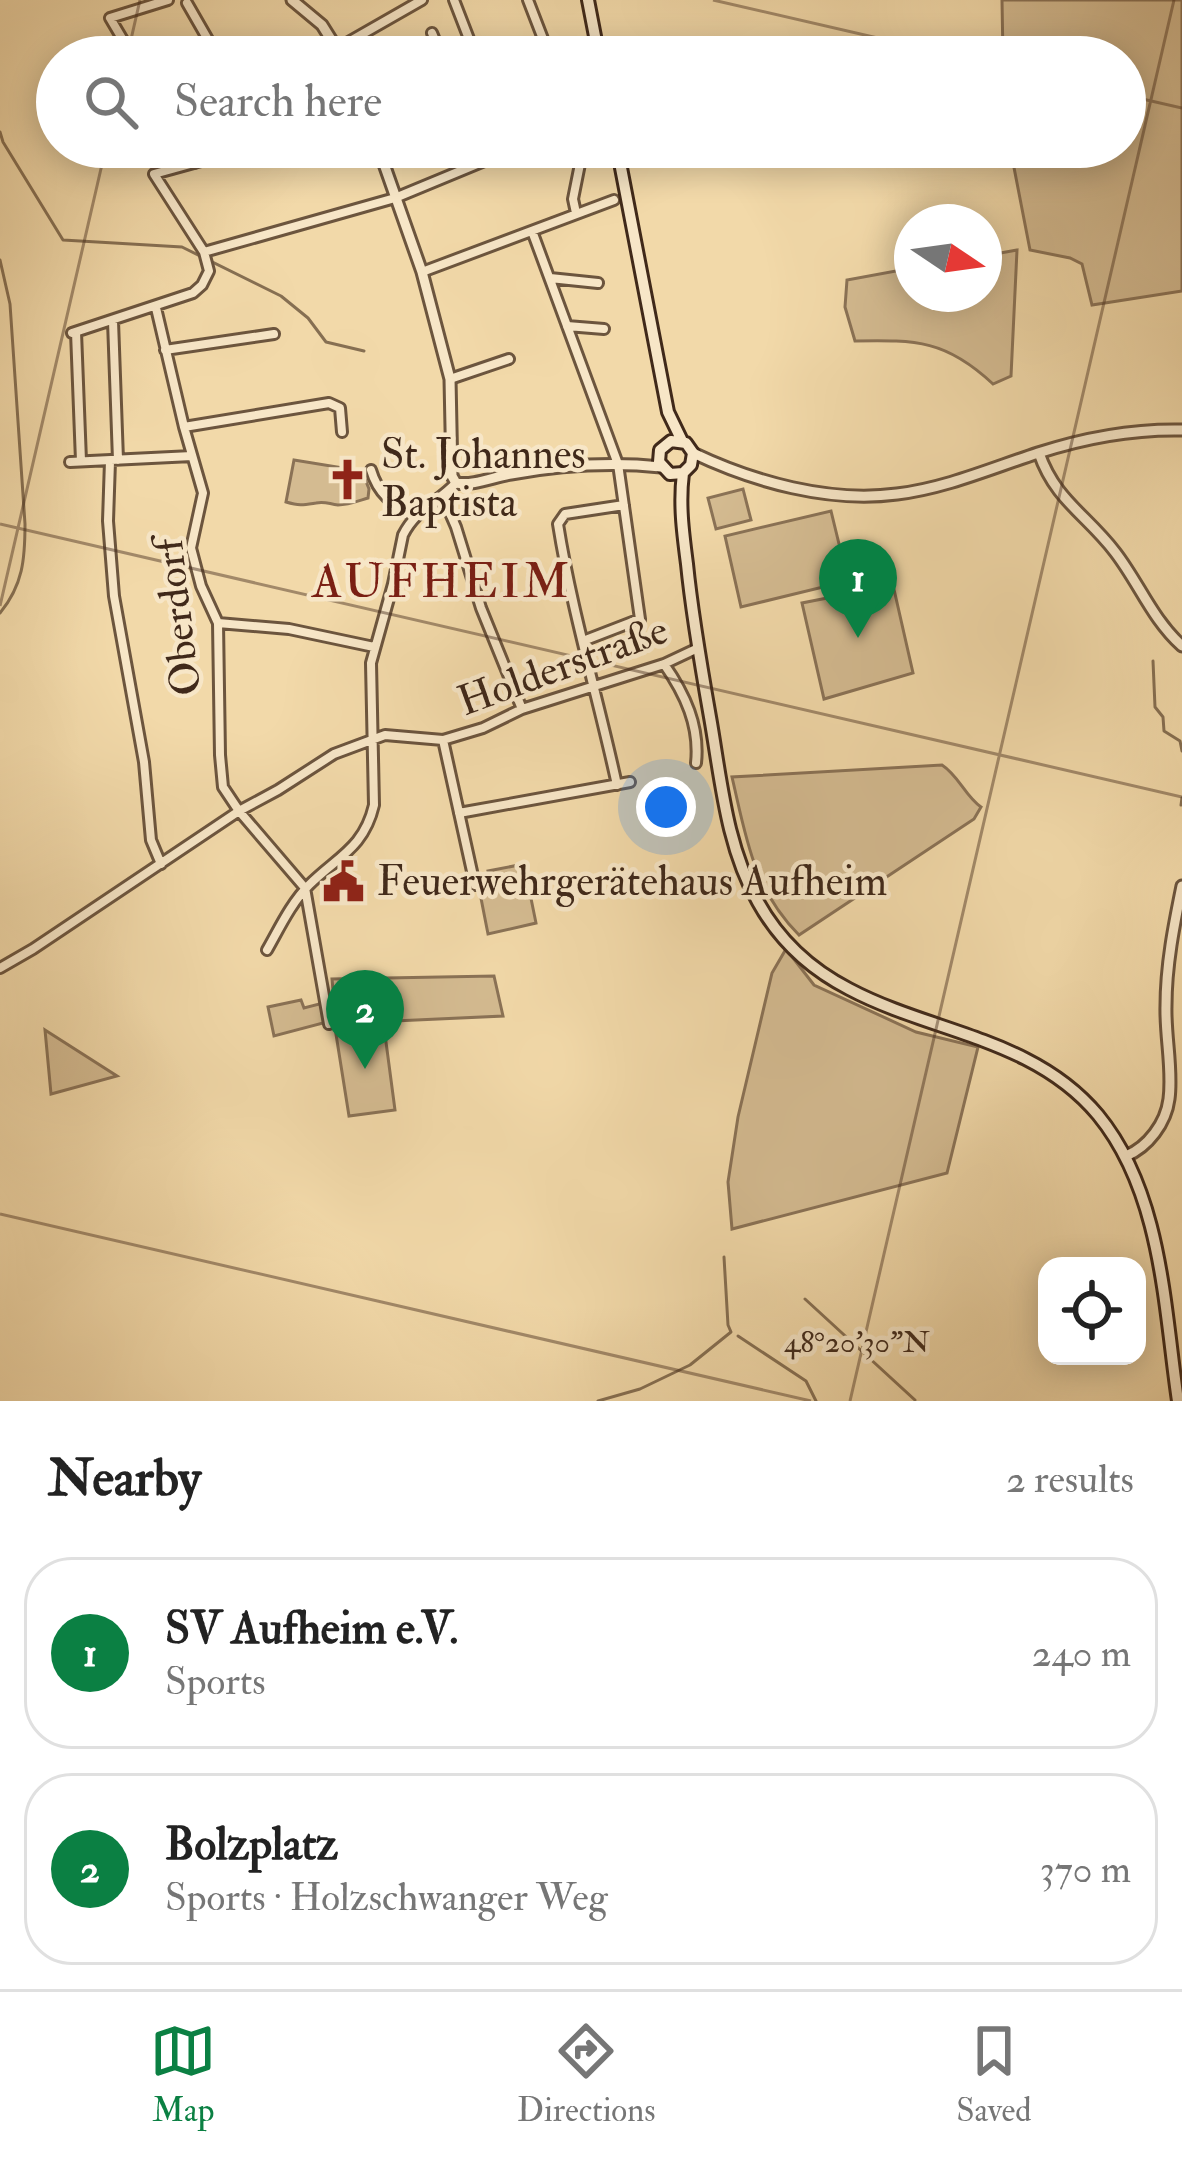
<!DOCTYPE html>
<html lang="en">
<head>
<meta charset="utf-8">
<style>
	:root { --surface:#fff; --page:#f6f6f6; --text:#222; --muted:#767676; --line:#e0e0e0; --accent:#0b8043 }
	body { margin:0; font-family:"IM FELL Double Pica",serif; background:var(--page); color:var(--text) }
	.controls { position:absolute; right:36px; bottom:36px; display:grid; overflow:hidden; border-radius:24px; box-shadow:0 6px 30px #0003 }
	.controls button { width:108px; height:108px; display:grid; place-items:center; padding:0; border:0; border-bottom:3px solid var(--line); background:var(--surface); color:var(--text); font:60px sans-serif }
	.compass { position:absolute; left:894px; top:204px; width:108px; height:108px; border-radius:50%; background:var(--surface); box-shadow:0 6px 30px #0003; rotate:103deg }
	.you { position:absolute; left:666px; top:807px; width:42px; height:42px; margin:-30px; border:9px solid #fff; border-radius:50%; background:#1a73e8; box-shadow:0 0 0 18px #1a73e833 }
	.badge { display:grid; place-items:center; width:78px; height:78px; border-radius:50%; background:var(--accent); color:#fff; font-size:39px; font-weight:700 }
	.pin { position:absolute; translate:-50% -99px; filter:drop-shadow(0 3px 6px #0008) }
	.pin::after { content:''; position:absolute; top:63px; width:42px; height:36px; background:inherit; clip-path:polygon(0 0,100% 0,50% 100%) }
	.list { margin:0; padding:0; list-style:none }
	h2 { display:flex; justify-content:space-between; align-items:center; height:156px; margin:0; padding:0 48px; font-size:51px }
	h2 small { font-size:39px; font-weight:400; color:var(--muted) }
	.list li { display:grid; grid-template-columns:78px 1fr auto; gap:36px; align-items:center; box-sizing:border-box; height:192px; margin:0 24px 24px; padding:0 24px; border:3px solid var(--line); border-radius:48px }
	.list b { display:block; font-size:45px; white-space:nowrap }
	.list p { margin:0; font-size:39px; white-space:nowrap; color:var(--muted) }
	.list em { font-size:39px; font-style:normal; color:var(--muted) }
	.icon { flex:none; width:66px; height:66px; fill:none; stroke:currentColor; stroke-width:2; stroke-linecap:round; stroke-linejoin:round }
	.map { position:relative; flex:none; width:1182px; height:1401px; overflow:hidden }
	.search { position:absolute; background:var(--surface); box-shadow:0 6px 30px #0003; left:36px; right:36px; top:36px; height:132px; display:flex; align-items:center; gap:30px; box-sizing:border-box; padding:0 42px; border-radius:66px; color:var(--muted); font-size:45px }
	.sheet { height:588px; background:var(--surface) }
	nav { display:flex; justify-content:space-around; align-items:center; box-sizing:border-box; height:168px; border-top:3px solid var(--line); background:var(--surface); font-size:33px; color:var(--muted) }
	nav a { display:grid; justify-items:center; gap:6px }
	nav .on { color:var(--accent) }
	.map>svg:first-child { display:block }
</style>
</head>
<body>
<div class="map">
<svg width="1182" height="1401" viewBox="0 0 1182 1401">
	<rect width="100%" height="100%" fill="#f2d9a9"/>
	<filter id="stains"><feTurbulence type="fractalNoise" baseFrequency=".00167" numOctaves="4"/><feColorMatrix values="0 0 0 0 .2 0 0 0 0 .09 0 0 0 0 .02 0 0 0 .5 -.17"/></filter>
	<radialGradient id="worn" r=".72"><stop offset=".6" stop-color="#630" stop-opacity="0"/><stop offset="1" stop-color="#630" stop-opacity=".3"/></radialGradient>
	<path fill="#d4bb91" stroke="#8a7256" stroke-width="3" d="M 1002,0 L 1182,0 L 1182,291 L 1092,305 L 1082,264 L 1070,258 L 1030,250 L 1010,147 L 1125,147 L 1125,57 L 1003,57 Z
		M 1017,250 L 1011,376 L 993,384 C 946,340 917,340 855,341 L 845,307 L 847,280 L 912,268 L 912,294 L 984,294 L 984,256 Z
		M 294,460 L 362,471 L 369,489 L 368,498 C 358,501 348,505 338,505 C 329,504 325,501 316,503 C 303,505 300,506 286,502 Z
		M 743,489 L 751,520 L 716,529 L 708,498 Z
		M 831,511 L 848,581 L 741,607 L 725,536 Z
		M 893,585 L 913,673 L 824,699 L 802,603 Z
		M 942,765 C 959,776 965,796 981,807 L 974,819 L 799,935 C 753,889 746,837 732,777 Z
		M 524,864 L 536,923 L 488,934 L 478,883 L 490,881 L 488,871 Z
		M 786,949 L 814,985 L 916,1032 L 978,1047 L 947,1173 L 732,1229 L 728,1182 L 738,1117 L 772,973 Z
		M 494,976 L 503,1016 L 329,1024 L 325,1003 L 334,1001 L 332,979 Z
		M 301,1000 L 304,1008 L 323,1003 L 327,1022 L 274,1036 L 268,1007 Z
		M 384,1027 L 395,1110 L 349,1116 L 335,1028 Z
		M 45,1030 L 117,1076 L 51,1094 Z"/>
	<g fill="none" stroke-linecap="round" stroke-linejoin="round">
		<path stroke="#866f52" stroke-width="3" d="M 0,132 L 3,142 L 63,240 L 182,247 L 281,296 L 308,318 L 326,342 L 364,351
			M 0,260 L 10,304 L 25,524 C 25,559 23,585 0,613
			M 1153,661 L 1155,707 L 1163,717 L 1164,731 L 1180,741 L 1182,751
			M 1181,805 L 1182,798
			M 805,1299 L 915,1400
			M 738,1336 L 806,1381 L 816,1401
			M 598,1401 L 640,1389 L 690,1365 L 731,1332 L 728,1325 L 724,1257"/>
		<defs>
			<path id="minor" d="M 454,0 L 476,57
				M 528,0 L 550,57
				M 187,3 L 218,57
				M 432,33 L 442,57
				M 338,48 L 422,0
				M 409,50 L 412,57
				M 133,57 L 110,18 L 168,0
				M 186,147 L 195,163
				M 252,147 L 154,174 L 204,252 L 395,198 L 511,150 L 510,147
				M 576,213 L 573,199 L 582,154 L 579,147
				M 532,231 L 618,464 L 640,619 L 583,641
				M 422,272 L 614,200
				M 550,278 L 598,283
				M 156,308 L 184,427 L 203,493 L 191,548 L 201,586 L 218,623 L 220,755 L 223,787 L 239,811 L 305,888 L 329,1024
				M 113,321 L 118,460
				M 567,326 L 604,329
				M 76,332 L 81,461
				M 72,333 L 193,293 L 202,285 L 209,271 L 204,252
				M 165,350 L 274,334
				M 450,379 L 509,359
				M 184,427 L 329,403 L 340,408 L 342,432
				M 110,461 L 108,521 L 114,596 L 144,762 L 151,840 L 161,864
				M 70,462 L 192,456
				M 371,470 C 378,494 392,504 414,516
				M 443,497 L 456,527 L 481,608 L 522,709
				M 218,623 L 289,629 L 374,647
				M 664,664 C 685,694 700,726 696,763
				M 443,740 L 475,885
				M 617,785 C 598,697 572,612 558,524 L 565,514 L 624,505
				M 459,813 L 630,782
				M 267,950 C 279,929 291,903 309,885 C 337,857 364,848 374,805 L 371,663 L 393,584 L 403,535 C 416,509 437,503 456,483
				M 0,968 L 33,949 L 239,811 L 278,790 L 334,754 L 385,735 L 443,740 L 483,728 L 522,709 L 664,664 L 698,648"/>
			<path id="tertiary" d="M 292,0 L 322,25 L 342,57
				M 378,147 L 422,272 L 450,379 L 452,476 L 456,483 C 474,486 493,477 511,474 C 561,465 612,462 661,467
				M 693,453 C 754,482 829,503 897,494 C 946,488 992,468 1038,453 C 1084,438 1133,429 1182,430
				M 1039,453 C 1055,500 1087,515 1115,552 C 1139,583 1152,619 1182,646
				M 1126,1156 C 1148,1147 1166,1123 1169,1099 C 1173,1069 1165,1036 1166,1006 C 1166,965 1174,925 1182,886"/>
			<path id="secondary" d="M 588,0 L 599,57
				M 617,147 L 668,412 L 682,441
				M 683,473 L 670,474 L 659,462 L 660,450 L 671,441 L 686,443 L 693,453 L 691,465 L 683,473 C 679,504 683,533 687,564 C 692,615 701,666 710,717 C 721,779 726,846 758,902 C 779,940 810,969 849,989 C 932,1033 1034,1038 1098,1115 C 1162,1193 1164,1306 1178,1401"/>
		</defs>
		<use href="#minor" stroke="#6c553e" stroke-width="14"/>
		<use href="#tertiary" stroke="#6c553e" stroke-width="15"/>
		<use href="#secondary" stroke="#40291a" stroke-width="16"/>
		<use href="#minor" stroke="#f7e6c7" stroke-width="8"/>
		<use href="#tertiary" stroke="#f7e6c7" stroke-width="9"/>
		<use href="#secondary" stroke="#f7e6c7" stroke-width="10"/>
	</g>
	<path fill="none" stroke="#40291a" stroke-width="3" stroke-opacity="0.45" d="M 713,0 L 960,57M 127,57 L 140,0M 1125,95 L 1182,108M 0,524 L 1182,797M 0,606 L 106,147M 0,1214 L 811,1401M 850,1401 L 1174,0"/>
	<defs>
		<symbol id="church-bare" viewBox="-9 -9 18 18"><path d="M-1.2-6h2.4v3.5h3.3v2.4h-3.3V6h-2.4V-.1h-3.3v-2.4h3.3Z" fill="#8f2418" stroke="#f7e6c7" stroke-width="2.5" paint-order="stroke"/></symbol>
		<symbol id="civic-bare" viewBox="-9 -9 18 18"><path d="M-.6-6.5H3V-4.5H.6V-3L4-1V1h2V6H-6V1h2V-1L-.6-3ZM-1.2 2.5V6h2.4V2.5Z" fill="#8f2418" stroke="#f7e6c7" stroke-width="2.5" paint-order="stroke"/></symbol>
	</defs>
	<g fill-rule="evenodd">
		<use href="#church-bare" x="318" y="450" width="59" height="59"/>
		<use href="#civic-bare" x="314" y="852" width="59" height="59"/>
	</g>
	<g text-anchor="middle" dominant-baseline="central" stroke-width="9" stroke-linejoin="round" paint-order="stroke">
		<g font-size="42" fill="#40291a" stroke="#f7e6c7" text-anchor="start">
			<text x="381" y="455">St. Johannes<tspan x="381" dy="48">Baptista</tspan></text>
			<text x="377" y="882">Feuerwehrgerätehaus Aufheim</text>
		</g>
		<g font-size="42" fill="#40291a" stroke="#f7e6c7">
			<text transform="translate(178 617) rotate(-97)">Oberdorf</text>
			<text transform="translate(563 666) rotate(-20)">Holderstraße</text>
		</g>
		<g font-size="48" letter-spacing="3" fill="#7a1f14" stroke="#f7e6c7">
			<text x="442" y="582">AUFHEIM</text>
		</g>
	</g>
	<g font-size="30" text-anchor="middle" fill="#40291a" stroke="#f7e6c7" stroke-width="9" stroke-linejoin="round" paint-order="stroke">
		<text x="857" y="1352">48°20'30"N</text>
	</g>
	<rect width="100%" height="100%" filter="url(#stains)"/>
	<rect width="100%" height="100%" fill="url(#worn)"/>
</svg>
<div class="controls">
<button><svg class="icon" aria-label="locate" viewBox="0 0 24 24"><circle cx="12" cy="12" r="6"/><path d="M12 2v4M12 18v4M2 12h4M18 12h4"/></svg></button>
</div>
<svg class="compass" viewBox="-18 -18 36 36"><path d="M0-13l5 13h-10z" fill="#e53935"/><path d="M0 13l5-13h-10z" fill="#767676"/></svg>
<div class="you"></div>
<div class="pin badge" style="left:858px;top:638px">1</div>
<div class="pin badge" style="left:365px;top:1069px">2</div>
<div class="search"><svg class="icon" aria-label="search" viewBox="0 0 24 24"><circle cx="10" cy="10" r="6"/><path d="M15 15l6 6"/></svg>Search here</div>
</div>
<section class="sheet">
<h2>Nearby<small>2 results</small></h2>
<ul class="list">
<li><span class="badge">1</span><div><b>SV Aufheim e.V.</b><p>Sports</p></div><em>240 m</em></li>
<li><span class="badge">2</span><div><b>Bolzplatz</b><p>Sports · Holzschwanger Weg</p></div><em>370 m</em></li>
</ul>
</section>
<nav>
<a class="on"><svg class="icon" aria-label="map" viewBox="0 0 24 24"><path d="M3 6l6-2 6 2 6-2v14l-6 2-6-2-6 2zM9 4v14M15 6v14"/></svg>Map</a>
<a><svg class="icon" aria-label="directions" viewBox="0 0 24 24"><path d="M12 3l9 9-9 9-9-9zM9 14v-3h6M13 9l2 2-2 2"/></svg>Directions</a>
<a><svg class="icon" aria-label="saved" viewBox="0 0 24 24"><path d="M7 4h10v16l-5-4-5 4z"/></svg>Saved</a>
</nav>
</body>
</html>
